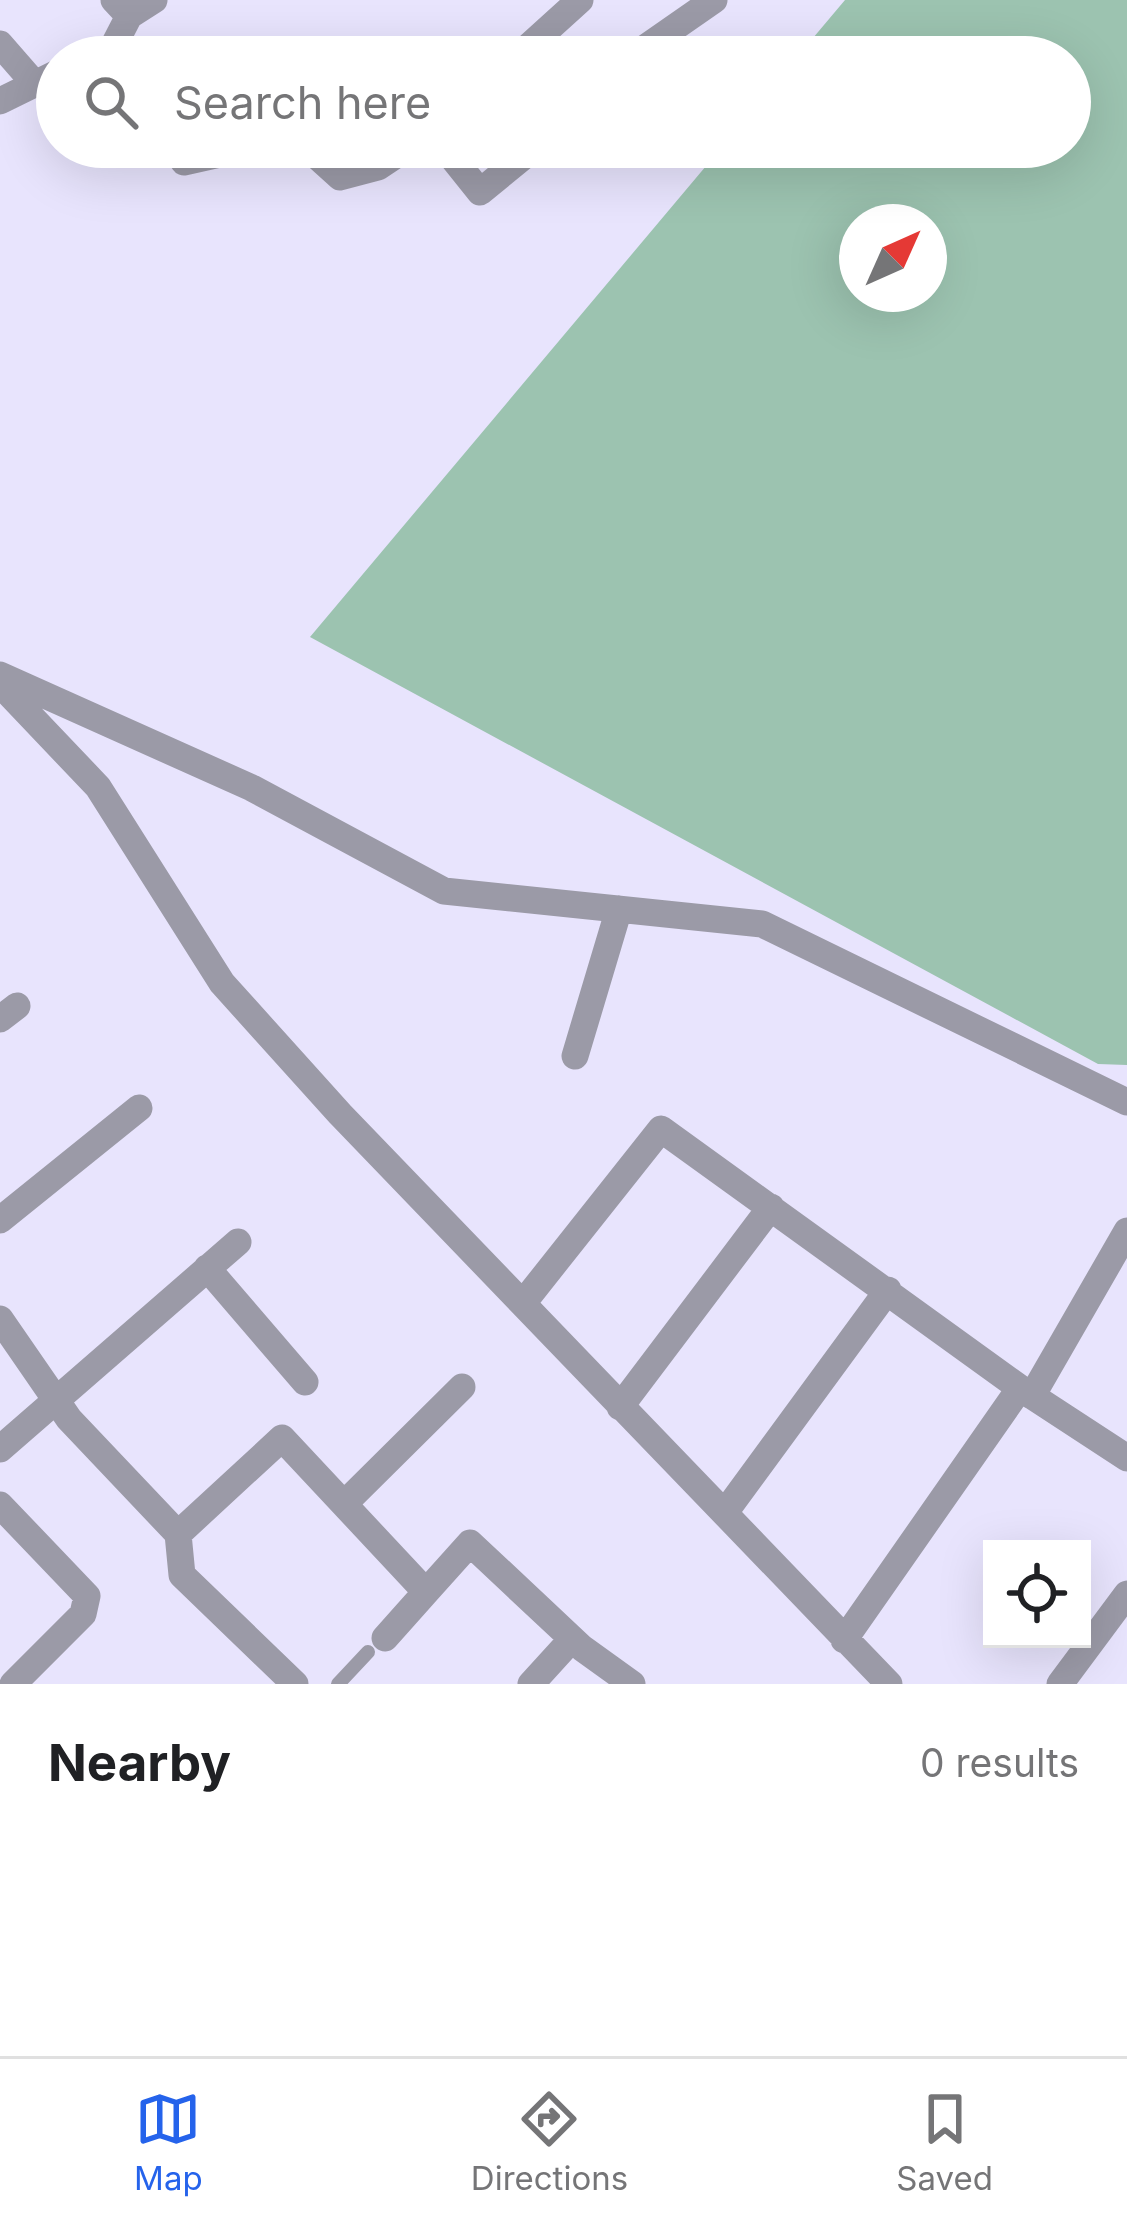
<!DOCTYPE html>
<html lang="en">
<head>
<meta charset="utf-8">
<style>
	:root { --surface:#fff; --page:#f6f6f6; --text:#202124; --muted:#757577; --line:#e0e0e0; --accent:#2563eb }
	body { margin:0; font-family:Inter,sans-serif; background:var(--page); color:var(--text) }
	.controls { position:absolute; right:36px; bottom:36px; display:grid; overflow:hidden; border-radius:0px; box-shadow:0 12px 48px #0002 }
	.controls button { width:108px; height:108px; display:grid; place-items:center; padding:0; border:0; border-bottom:3px solid var(--line); background:var(--surface); color:var(--text); font:60px sans-serif }
	.compass { position:absolute; left:839px; top:204px; width:108px; height:108px; border-radius:50%; background:var(--surface); box-shadow:0 12px 48px #0002; rotate:45deg }
	.list { margin:0; padding:0; list-style:none }
	h2 { display:flex; justify-content:space-between; align-items:center; height:156px; margin:0; padding:0 48px; font-size:51px }
	h2 small { font-size:39px; font-weight:400; color:var(--muted) }
	.icon { flex:none; width:66px; height:66px; fill:none; stroke:currentColor; stroke-width:2; stroke-linecap:round; stroke-linejoin:round }
	.map { position:relative; flex:none; width:1127px; height:1684px; overflow:hidden }
	.search { position:absolute; background:var(--surface); box-shadow:0 12px 48px #0002; left:36px; right:36px; top:36px; height:132px; display:flex; align-items:center; gap:30px; box-sizing:border-box; padding:0 42px; border-radius:66px; color:var(--muted); font-size:45px }
	.sheet { height:372px; background:var(--surface) }
	nav { display:flex; justify-content:space-around; align-items:center; box-sizing:border-box; height:168px; border-top:3px solid var(--line); background:var(--surface); font-size:33px; color:var(--muted) }
	nav a { display:grid; justify-items:center; gap:6px }
	nav .on { color:var(--accent) }
	.map>svg:first-child { display:block }
</style>
</head>
<body>
<div class="map">
<svg width="1127" height="1684" viewBox="0 0 1127 1684">
	<rect width="100%" height="100%" fill="#e8e4fd"/>
	<path fill="#9cc3b0" fill-rule="evenodd" d="M 845,0 L 1127,0 L 1127,1065 L 1098,1064 L 310,637 L 722,147 L 1070,147 L 1070,57 L 797,57 ZM 857,222 L 929,222 L 929,294 L 857,294 Z"/>
	<g fill="none" stroke-linecap="round" stroke-linejoin="round">
		<path stroke="#9b9aa7" stroke-width="14" d="M 338,1684 L 368,1652"/>
		<path stroke="#9b9aa7" stroke-width="27" d="M 129,16 L 154,0
			M 0,44 L 34,83
			M 94,57 L 112,49 L 129,16 L 114,0
			M 517,57 L 580,0
			M 632,57 L 714,0
			M 0,101 L 57,73
			M 174,147 L 184,162 L 251,147
			M 277,147 L 309,149 L 340,177 L 378,167 L 408,147
			M 444,147 L 480,192 L 535,147
			M 0,675 L 252,788 L 444,891 L 762,924 L 1127,1102
			M 0,684 L 98,787 L 222,983 L 340,1114 L 889,1684
			M 0,1019 L 17,1006
			M 575,1056 L 619,909
			M 0,1220 L 139,1108
			M 207,1268 L 305,1382
			M 523,1303 L 661,1129 L 1020,1388 L 1127,1458
			M 0,1319 L 69,1419 L 178,1534 L 182,1575 L 295,1684
			M 1032,1396 L 1127,1231
			M 620,1407 L 771,1207
			M 0,1449 L 238,1242
			M 344,1504 L 462,1387
			M 0,1505 L 87,1596 L 83,1614 L 13,1684
			M 726,1511 L 888,1290
			M 178,1534 L 282,1438 L 426,1592 L 385,1638
			M 426,1592 L 470,1543 L 582,1648 L 632,1684
			M 844,1640 L 1020,1388
			M 531,1684 L 572,1639
			M 1060,1684 L 1127,1594"/>
	</g>
</svg>
<div class="controls">
<button><svg class="icon" aria-label="locate" viewBox="0 0 24 24"><circle cx="12" cy="12" r="6"/><path d="M12 2v4M12 18v4M2 12h4M18 12h4"/></svg></button>
</div>
<svg class="compass" viewBox="-18 -18 36 36"><path d="M0-13l5 13h-10z" fill="#e53935"/><path d="M0 13l5-13h-10z" fill="#757577"/></svg>
<div class="search"><svg class="icon" aria-label="search" viewBox="0 0 24 24"><circle cx="10" cy="10" r="6"/><path d="M15 15l6 6"/></svg>Search here</div>
</div>
<section class="sheet">
<h2>Nearby<small>0 results</small></h2>
<ul class="list">
</ul>
</section>
<nav>
<a class="on"><svg class="icon" aria-label="map" viewBox="0 0 24 24"><path d="M3 6l6-2 6 2 6-2v14l-6 2-6-2-6 2zM9 4v14M15 6v14"/></svg>Map</a>
<a><svg class="icon" aria-label="directions" viewBox="0 0 24 24"><path d="M12 3l9 9-9 9-9-9zM9 14v-3h6M13 9l2 2-2 2"/></svg>Directions</a>
<a><svg class="icon" aria-label="saved" viewBox="0 0 24 24"><path d="M7 4h10v16l-5-4-5 4z"/></svg>Saved</a>
</nav>
</body>
</html>
